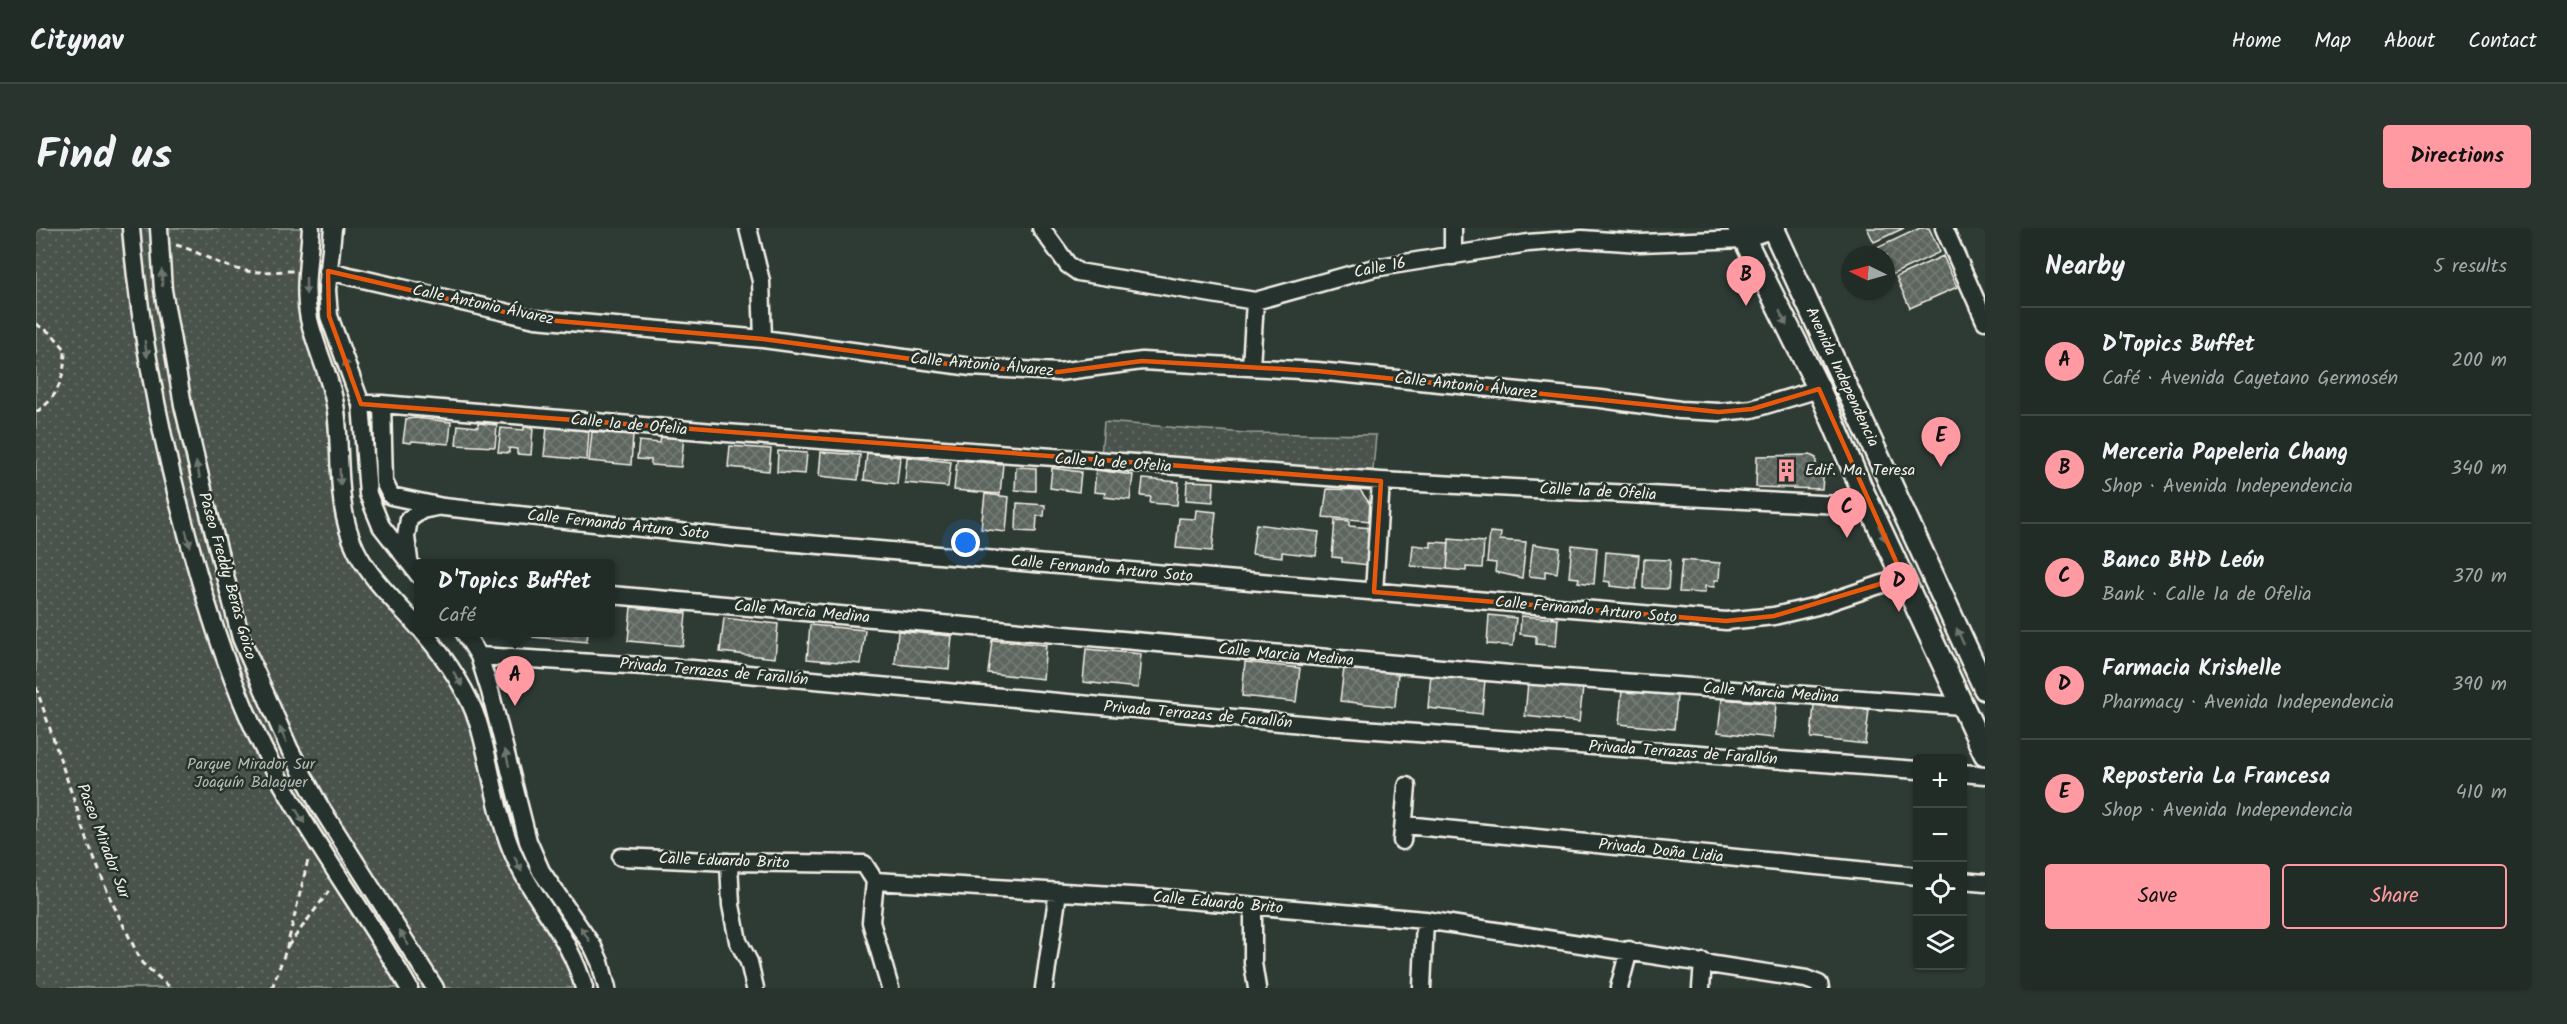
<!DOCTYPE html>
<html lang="en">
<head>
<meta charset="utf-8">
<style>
	:root { --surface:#222c27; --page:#2a342f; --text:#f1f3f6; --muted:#a2a7a7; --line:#3f4844; --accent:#ff9aa2 }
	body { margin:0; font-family:Kalam,sans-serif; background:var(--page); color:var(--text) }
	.controls { position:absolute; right:18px; bottom:18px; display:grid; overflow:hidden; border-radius:6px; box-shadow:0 2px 4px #0004 }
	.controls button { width:54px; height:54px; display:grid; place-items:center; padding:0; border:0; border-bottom:2px solid var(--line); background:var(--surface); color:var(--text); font:30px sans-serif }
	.compass { position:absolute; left:1805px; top:18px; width:54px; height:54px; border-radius:50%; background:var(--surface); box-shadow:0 2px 4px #0004; rotate:275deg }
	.you { position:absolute; left:930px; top:315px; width:21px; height:21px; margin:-15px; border:4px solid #fff; border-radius:50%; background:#1a73e8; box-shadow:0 0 0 9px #1a73e833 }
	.badge { display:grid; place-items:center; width:39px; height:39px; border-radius:50%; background:var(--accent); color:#111; font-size:20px; font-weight:700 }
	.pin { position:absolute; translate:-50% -50px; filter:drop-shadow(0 2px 3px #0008) }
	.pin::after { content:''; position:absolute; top:32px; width:21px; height:18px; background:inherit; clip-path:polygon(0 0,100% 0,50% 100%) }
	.popup { position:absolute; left:378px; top:331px; width:201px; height:78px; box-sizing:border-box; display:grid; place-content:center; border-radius:6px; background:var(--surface); filter:drop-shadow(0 2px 4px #0005); font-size:20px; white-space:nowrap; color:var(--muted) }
	.popup b { font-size:22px; color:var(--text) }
	.popup::after { content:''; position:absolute; left:50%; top:100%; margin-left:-12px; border:12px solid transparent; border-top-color:var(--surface) }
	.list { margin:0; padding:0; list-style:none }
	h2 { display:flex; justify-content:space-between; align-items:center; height:78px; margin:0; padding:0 24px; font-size:26px }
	h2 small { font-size:20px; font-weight:400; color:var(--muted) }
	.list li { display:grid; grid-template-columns:39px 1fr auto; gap:18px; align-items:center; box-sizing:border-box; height:108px; padding:0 24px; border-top:2px solid var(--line) }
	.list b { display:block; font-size:22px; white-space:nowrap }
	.list p { margin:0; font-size:20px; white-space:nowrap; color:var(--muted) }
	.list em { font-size:20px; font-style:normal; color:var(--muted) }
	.actions { display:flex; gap:12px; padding:18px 24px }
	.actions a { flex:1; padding:14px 0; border:2px solid var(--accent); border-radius:6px; text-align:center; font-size:21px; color:var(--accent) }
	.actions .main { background:var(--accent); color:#111 }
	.icon { flex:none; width:33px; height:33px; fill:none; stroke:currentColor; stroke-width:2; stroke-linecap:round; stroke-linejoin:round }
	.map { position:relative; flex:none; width:1949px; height:760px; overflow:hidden; border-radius:6px }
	header { display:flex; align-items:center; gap:36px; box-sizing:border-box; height:84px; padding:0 30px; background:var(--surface); border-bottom:2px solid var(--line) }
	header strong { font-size:28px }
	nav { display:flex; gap:33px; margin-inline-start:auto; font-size:21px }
	.intro { display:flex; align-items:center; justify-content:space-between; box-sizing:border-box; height:144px; padding:0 36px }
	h1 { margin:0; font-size:42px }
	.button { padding:15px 27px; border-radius:6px; background:var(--accent); color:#111; font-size:21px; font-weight:700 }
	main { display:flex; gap:36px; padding:0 36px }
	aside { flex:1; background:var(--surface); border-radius:6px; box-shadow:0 2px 4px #0004 }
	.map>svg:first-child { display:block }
</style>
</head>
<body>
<header>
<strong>Citynav</strong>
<nav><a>Home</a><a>Map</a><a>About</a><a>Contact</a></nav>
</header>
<div class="intro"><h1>Find us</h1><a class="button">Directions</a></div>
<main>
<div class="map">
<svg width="1949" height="760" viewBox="0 0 1949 760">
	<defs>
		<pattern id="grass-dots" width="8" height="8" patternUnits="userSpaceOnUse" patternTransform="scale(1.5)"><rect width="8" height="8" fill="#48524c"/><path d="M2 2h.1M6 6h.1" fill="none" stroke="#636b66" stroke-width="1.8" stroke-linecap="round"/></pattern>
		<pattern id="building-cross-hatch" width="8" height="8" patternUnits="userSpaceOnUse" patternTransform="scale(1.5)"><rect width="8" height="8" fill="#5c655e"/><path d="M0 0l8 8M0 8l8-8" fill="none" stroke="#747c75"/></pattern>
	</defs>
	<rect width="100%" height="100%" fill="#2e3b34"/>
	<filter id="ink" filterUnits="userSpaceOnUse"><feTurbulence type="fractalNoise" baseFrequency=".0167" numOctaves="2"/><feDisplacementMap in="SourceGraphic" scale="12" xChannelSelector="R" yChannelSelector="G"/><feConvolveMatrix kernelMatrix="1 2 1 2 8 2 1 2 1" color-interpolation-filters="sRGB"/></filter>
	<g filter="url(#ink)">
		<path fill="url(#grass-dots)" stroke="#9ea29a" stroke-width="1.5" d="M 0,0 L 275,0 L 262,66 L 264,86 L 290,161 L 302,295 C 321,367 395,408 426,474 C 434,491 437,509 442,527 C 450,561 457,595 470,628 C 484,662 507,690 526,722 C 532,733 536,748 541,760 L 0,760 Z
			M 1068,194 L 1210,205 L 1340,207 L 1337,242 L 1065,228 Z"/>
		<path fill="url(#building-cross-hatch)" stroke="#f4f1e8" stroke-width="1.5" d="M 1831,0 L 1868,0 L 1838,14 Z
			M 1884,0 L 1893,0 L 1904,24 L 1853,48 L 1850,40 L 1850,27 L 1844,27 L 1841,20 Z
			M 1907,28 L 1921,59 L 1874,80 L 1860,49 Z
			M 379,190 L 415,194 L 413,216 L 376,213 L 375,215 L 367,214 L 370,191 Z
			M 442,195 L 461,197 L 459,219 L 420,217 L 422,197 L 442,199 Z
			M 488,199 L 497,200 L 495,227 L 481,226 L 481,221 L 473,220 L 473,225 L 462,224 L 465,200 L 488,202 Z
			M 511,199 L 553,203 L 551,232 L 508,228 Z
			M 556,204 L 597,207 L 595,237 L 553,233 Z
			M 625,207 L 648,208 L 645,239 L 615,237 L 615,232 L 601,231 L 603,213 L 624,215 Z
			M 694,218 L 735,221 L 733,243 L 692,239 Z
			M 742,223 L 771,225 L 769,246 L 741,244 Z
			M 785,224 L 824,227 L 822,252 L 783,248 Z
			M 831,225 L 864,229 L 861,256 L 828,252 Z
			M 1774,227 L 1780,230 L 1780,248 L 1787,250 L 1786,261 L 1720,259 L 1721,228 Z
			M 871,229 L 915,234 L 912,259 L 869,255 Z
			M 921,232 L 967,236 L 964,266 L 918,262 Z
			M 980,239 L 1000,240 L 1000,263 L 979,262 Z
			M 1016,240 L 1045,244 L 1043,264 L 1014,260 Z
			M 1060,242 L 1097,247 L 1094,272 L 1068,269 L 1069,265 L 1058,264 Z
			M 1107,251 L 1143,254 L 1141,277 L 1114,275 L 1115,269 L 1105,268 Z
			M 1151,253 L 1178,254 L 1177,274 L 1150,272 Z
			M 1291,261 L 1324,262 L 1334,276 L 1335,293 L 1287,289 Z
			M 949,266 L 973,269 L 970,304 L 945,301 Z
			M 981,275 L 1009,277 L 1008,288 L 1001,288 L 1000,304 L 980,303 Z
			M 1160,282 L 1180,284 L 1176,323 L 1140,320 L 1143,290 L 1159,291 Z
			M 1299,292 L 1313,293 L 1313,298 L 1336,300 L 1333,337 L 1306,334 L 1306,330 L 1296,329 Z
			M 1220,296 L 1283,304 L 1280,328 L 1246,324 L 1246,329 L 1216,326 Z
			M 1454,304 L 1465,305 L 1464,312 L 1490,314 L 1486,350 L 1459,344 L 1460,335 L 1451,334 Z
			M 1413,311 L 1448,314 L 1446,340 L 1430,339 L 1430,343 L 1411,341 Z
			M 1395,314 L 1413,315 L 1411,341 L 1375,338 L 1377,317 L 1395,319 Z
			M 1497,316 L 1524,320 L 1521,345 L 1509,343 L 1509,350 L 1493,348 Z
			M 1536,317 L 1561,320 L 1558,356 L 1542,354 L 1543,350 L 1533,349 Z
			M 1570,324 L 1603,327 L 1600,361 L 1574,358 L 1574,354 L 1568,353 Z
			M 1608,331 L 1634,332 L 1632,361 L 1607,360 Z
			M 1646,332 L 1684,335 L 1683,352 L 1679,352 L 1678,359 L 1669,358 L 1669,365 L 1643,364 Z
			M 595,379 L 650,385 L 647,418 L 592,413 Z
			M 1453,387 L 1480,390 L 1477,418 L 1451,416 Z
			M 1485,388 L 1522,391 L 1520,418 L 1500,416 L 1500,408 L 1484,406 Z
			M 688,390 L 742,396 L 739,430 L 684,424 Z
			M 774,397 L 829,402 L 825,436 L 771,431 Z
			M 862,403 L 916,408 L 913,441 L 859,436 Z
			M 497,404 L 552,404 L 551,414 L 497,409 Z
			M 956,412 L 1010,417 L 1007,451 L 952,445 Z
			M 1050,421 L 1105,426 L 1102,460 L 1047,454 Z
			M 1209,434 L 1264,440 L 1260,474 L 1206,468 Z
			M 1308,440 L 1362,445 L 1359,479 L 1304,473 Z
			M 1395,446 L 1449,452 L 1446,486 L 1392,480 Z
			M 1492,454 L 1547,460 L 1543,494 L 1489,488 Z
			M 1586,462 L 1641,468 L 1638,501 L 1583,496 Z
			M 1686,471 L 1740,476 L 1737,510 L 1682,504 Z
			M 1778,477 L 1833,482 L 1829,516 L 1775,510 Z"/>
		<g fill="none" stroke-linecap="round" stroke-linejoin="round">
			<defs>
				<path id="minor" d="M 95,0 C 103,94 120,185 143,276 C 165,360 189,443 227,520 C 269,604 326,679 373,760
					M 123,0 L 127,62 L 147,177 L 170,274 L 205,410 L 253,520 L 282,575 L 399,760
					M 275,0 C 273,31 267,60 273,91 C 280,122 296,151 300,183 C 306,229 299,279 320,322 C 334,351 362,376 383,400
					M 297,0 L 291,62 L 293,88 L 325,176 L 332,266 L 345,298 L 383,347
					M 712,0 L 725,53 L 727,111
					M 1005,0 L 1032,37 L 1042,44 L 1219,73 L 1338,40 L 1492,15 L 1546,11 L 1604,15 L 1708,11 L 1741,0
					M 1417,0 L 1417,28
					M 1908,0 L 1949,93
					M 292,43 L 499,91 L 727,111 L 935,139 L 1022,144 L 1106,133 L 1281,143 L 1565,171 L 1644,182 L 1683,184 L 1716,181 L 1783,161
					M 1215,139 L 1219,73
					M 325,176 L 346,176 L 690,205 L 1345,253 L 1803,277 L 1827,264
					M 346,176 L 348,254 L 355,268 L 407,279 L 700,310 L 1690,393 L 1738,388 L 1781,378 L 1867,349
					M 373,332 L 370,309 L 373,291 L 386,282 L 401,279
					M 1338,364 L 1345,253
					M 575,367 L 1486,447 L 1926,478
					M 387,404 C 410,431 431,461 442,494 C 455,536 459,582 476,623 C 496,672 534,707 548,760
					M 428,404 L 443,428 L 454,463 L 492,613 L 505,643 L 557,719 L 564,734 L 571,760
					M 443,428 L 656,441 L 1299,499 L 1882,542
					M 1926,545 L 1949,547
					M 1369,597 L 1882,648
					M 1366,613 L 1371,558
					M 585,629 L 693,634 L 828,636 L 839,653
					M 693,634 L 695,677 L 702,713 L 713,734 L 719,760
					M 839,653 L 1128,670 L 1389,692 L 1770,751 L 1783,756 L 1784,760
					M 839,653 L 835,694 L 854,760
					M 1926,653 L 1949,655
					M 1217,678 L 1217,735 L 1221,760
					M 1008,760 L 1022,664
					M 1386,760 L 1389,692
					M 1583,760 L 1593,722
					M 1665,760 L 1667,734"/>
				<path id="major" d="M 1703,0 L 1783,161 L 1827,264 L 1949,526
					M 1737,0 L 1949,461"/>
			</defs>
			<use href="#minor" stroke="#f4f1e8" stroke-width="21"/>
			<use href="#major" stroke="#f4f1e8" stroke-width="26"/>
			<path stroke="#f4f1e8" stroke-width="3" stroke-dasharray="6 4.5" stroke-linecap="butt" d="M 140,17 C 161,22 179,36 201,41 C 219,46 239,43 257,43
				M 0,96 L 16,106 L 29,121 C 29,147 23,170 0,184
				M 0,459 L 54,620 L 75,672 L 106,735 L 135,760
				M 252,718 L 293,663
				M 236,760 L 251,719 L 272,632"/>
			<use href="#minor" stroke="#26332d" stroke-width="16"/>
			<use href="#major" stroke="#26332d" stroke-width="21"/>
		</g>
		<defs><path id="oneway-solid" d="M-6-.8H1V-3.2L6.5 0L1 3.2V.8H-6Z" transform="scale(1.5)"/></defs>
		<g fill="#6e766e">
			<use href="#oneway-solid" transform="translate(126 50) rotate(-93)"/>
			<use href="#oneway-solid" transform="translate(270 58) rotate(90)"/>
			<use href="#oneway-solid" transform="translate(1747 90) rotate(64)"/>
			<use href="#oneway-solid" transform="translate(110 121) rotate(81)"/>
			<use href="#oneway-solid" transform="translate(311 139) rotate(-111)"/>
			<use href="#oneway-solid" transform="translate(162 242) rotate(-103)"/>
			<use href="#oneway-solid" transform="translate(304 249) rotate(88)"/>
			<use href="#oneway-solid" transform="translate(1846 305) rotate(65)"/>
			<use href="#oneway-solid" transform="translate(152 311) rotate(75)"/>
			<use href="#oneway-solid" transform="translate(1924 408) rotate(-114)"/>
			<use href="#oneway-solid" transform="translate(422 451) rotate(57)"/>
			<use href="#oneway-solid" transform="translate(247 507) rotate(-114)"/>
			<use href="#oneway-solid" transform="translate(471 530) rotate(-104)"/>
			<use href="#oneway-solid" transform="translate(264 588) rotate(59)"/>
			<use href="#oneway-solid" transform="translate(482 636) rotate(64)"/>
			<use href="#oneway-solid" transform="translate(549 706) rotate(-122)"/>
			<use href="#oneway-solid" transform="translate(368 710) rotate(-122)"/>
		</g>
	</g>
	<path fill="none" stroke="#e8590c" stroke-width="4.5" stroke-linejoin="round" d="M 292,43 L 499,91 L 727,111 L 935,139 L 1022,144 L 1106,133 L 1281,143 L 1683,184 L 1716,181 L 1783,161 L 1867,349 L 1738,388 L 1690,393 L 1338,364 L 1345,253 L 325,176 L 293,88 Z"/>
	<defs>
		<symbol id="building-bare" viewBox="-9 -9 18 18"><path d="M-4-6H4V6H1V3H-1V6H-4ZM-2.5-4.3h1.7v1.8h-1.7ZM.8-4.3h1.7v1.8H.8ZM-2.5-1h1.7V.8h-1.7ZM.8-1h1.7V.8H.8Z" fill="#ff9aa2" stroke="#26332d" stroke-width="2.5" paint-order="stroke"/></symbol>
	</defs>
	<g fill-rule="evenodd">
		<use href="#building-bare" x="1734" y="226" width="33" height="33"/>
	</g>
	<g text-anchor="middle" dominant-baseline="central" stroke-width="5" stroke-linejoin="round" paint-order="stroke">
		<g font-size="16" fill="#f4f1e8" stroke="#26332d">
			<text transform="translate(1344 40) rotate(-11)">Calle 16</text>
			<text transform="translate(447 77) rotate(12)">Calle Antonio Álvarez</text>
			<text transform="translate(946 137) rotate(5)">Calle Antonio Álvarez</text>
			<text transform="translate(1806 149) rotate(65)">Avenida Independencia</text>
			<text transform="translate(1430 158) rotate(6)">Calle Antonio Álvarez</text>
			<text transform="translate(593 197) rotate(5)">Calle 1a de Ofelia</text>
			<text transform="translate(1077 235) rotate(4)">Calle 1a de Ofelia</text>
			<text transform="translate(1562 264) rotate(3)">Calle 1a de Ofelia</text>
			<text transform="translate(582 297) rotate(6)">Calle Fernando Arturo Soto</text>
			<text transform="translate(1066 341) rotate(5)">Calle Fernando Arturo Soto</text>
			<text transform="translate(191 348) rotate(74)">Paseo Freddy Beras Goico</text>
			<text transform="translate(1550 382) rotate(5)">Calle Fernando Arturo Soto</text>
			<text transform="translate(766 384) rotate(5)">Calle Marcia Medina</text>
			<text transform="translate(1250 427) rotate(5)">Calle Marcia Medina</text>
			<text transform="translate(678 444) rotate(5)">Privada Terrazas de Farallón</text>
			<text transform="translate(1735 465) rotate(4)">Calle Marcia Medina</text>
			<text transform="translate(1162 487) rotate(5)">Privada Terrazas de Farallón</text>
			<text transform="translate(1647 525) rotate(4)">Privada Terrazas de Farallón</text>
			<text transform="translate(67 613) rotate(69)">Paseo Mirador Sur</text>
			<text transform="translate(1625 623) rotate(6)">Privada Doña Lidia</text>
			<text transform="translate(688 633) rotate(2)">Calle Eduardo Brito</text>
			<text transform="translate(1182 675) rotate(5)">Calle Eduardo Brito</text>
		</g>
		<g font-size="16" fill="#f4f1e8" stroke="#26332d" text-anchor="start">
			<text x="1769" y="242">Edif. Ma. Teresa</text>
		</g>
		<g font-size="16" fill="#b8b9b1" stroke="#26332d">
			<text x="215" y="536">Parque Mirador Sur<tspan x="215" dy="18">Joaquín Balaguer</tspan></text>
		</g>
	</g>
</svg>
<div class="controls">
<button>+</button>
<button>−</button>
<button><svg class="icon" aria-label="locate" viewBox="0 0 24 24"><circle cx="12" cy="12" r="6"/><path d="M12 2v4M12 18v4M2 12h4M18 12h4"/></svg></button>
<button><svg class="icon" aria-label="layers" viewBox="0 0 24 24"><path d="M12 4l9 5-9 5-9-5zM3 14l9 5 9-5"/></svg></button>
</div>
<svg class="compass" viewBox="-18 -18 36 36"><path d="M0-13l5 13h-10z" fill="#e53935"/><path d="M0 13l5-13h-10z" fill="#a2a7a7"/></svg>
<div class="you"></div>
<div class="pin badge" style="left:479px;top:478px">A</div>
<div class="popup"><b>D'Topics Buffet</b>Café</div>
<div class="pin badge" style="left:1710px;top:78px">B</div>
<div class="pin badge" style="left:1811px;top:310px">C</div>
<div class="pin badge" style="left:1863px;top:384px">D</div>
<div class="pin badge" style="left:1905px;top:239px">E</div>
</div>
<aside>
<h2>Nearby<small>5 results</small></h2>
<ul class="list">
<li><span class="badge">A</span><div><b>D'Topics Buffet</b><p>Café · Avenida Cayetano Germosén</p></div><em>200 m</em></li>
<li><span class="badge">B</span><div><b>Merceria Papeleria Chang</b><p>Shop · Avenida Independencia</p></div><em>340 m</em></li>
<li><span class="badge">C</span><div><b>Banco BHD León</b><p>Bank · Calle 1a de Ofelia</p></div><em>370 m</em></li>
<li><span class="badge">D</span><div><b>Farmacia Krishelle</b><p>Pharmacy · Avenida Independencia</p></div><em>390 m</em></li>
<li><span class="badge">E</span><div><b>Reposteria La Francesa</b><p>Shop · Avenida Independencia</p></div><em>410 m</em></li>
</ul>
<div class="actions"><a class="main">Save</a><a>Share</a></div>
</aside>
</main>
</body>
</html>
